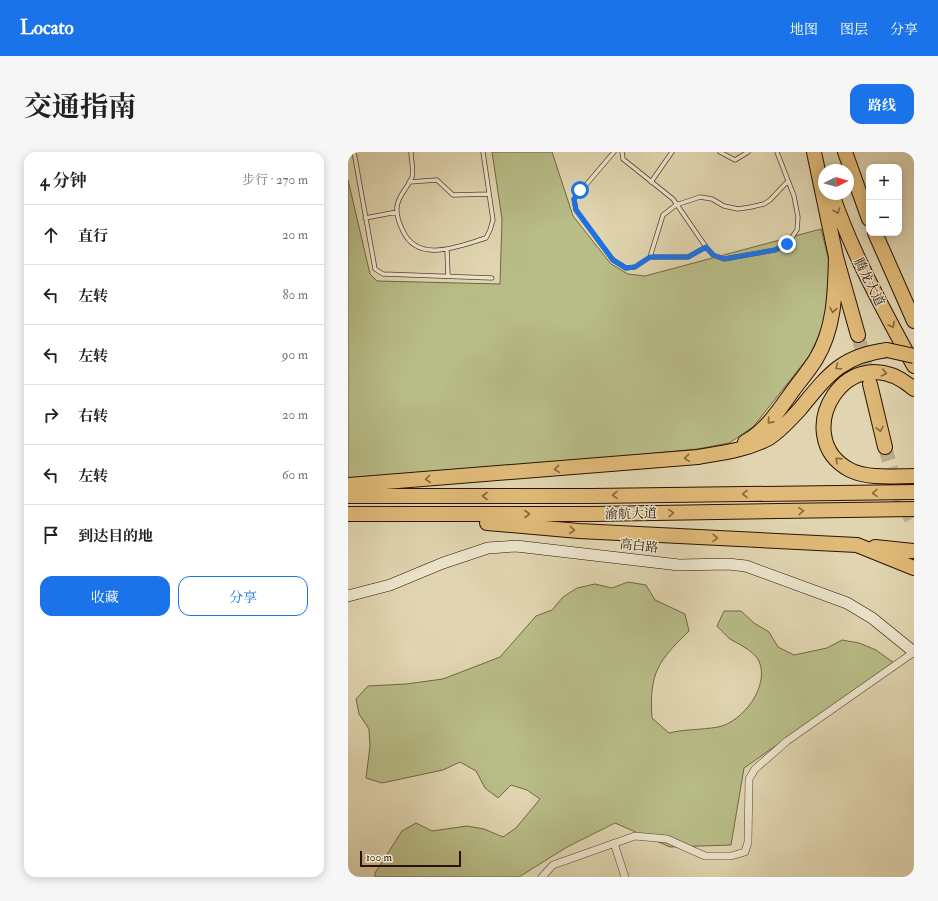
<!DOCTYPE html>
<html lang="zh">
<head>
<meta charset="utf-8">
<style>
	:root { --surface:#fff; --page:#f6f6f6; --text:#222; --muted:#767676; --line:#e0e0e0; --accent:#1a73e8 }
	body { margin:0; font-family:"IM FELL Double Pica","Noto Serif SC",serif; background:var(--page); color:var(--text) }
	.controls { position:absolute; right:12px; top:12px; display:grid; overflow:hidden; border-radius:8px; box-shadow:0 2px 10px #0003 }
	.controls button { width:36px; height:36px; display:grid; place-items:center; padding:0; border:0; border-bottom:1px solid var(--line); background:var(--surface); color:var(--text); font:20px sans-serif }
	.compass { position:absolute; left:470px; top:12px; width:36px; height:36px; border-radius:50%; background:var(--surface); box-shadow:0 2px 10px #0003; rotate:84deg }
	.scale { position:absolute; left:12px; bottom:10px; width:101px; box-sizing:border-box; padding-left:4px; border:2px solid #2c1101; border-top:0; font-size:11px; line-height:14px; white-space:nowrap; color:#2c1101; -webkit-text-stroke:3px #ebe4cc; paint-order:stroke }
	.stop { position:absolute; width:12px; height:12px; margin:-9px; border:3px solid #1a73e8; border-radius:50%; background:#fff }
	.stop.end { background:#1a73e8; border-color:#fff; box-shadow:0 1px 4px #0008 }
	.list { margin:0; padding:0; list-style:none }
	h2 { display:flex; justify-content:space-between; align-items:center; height:52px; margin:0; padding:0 16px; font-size:17px }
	h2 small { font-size:13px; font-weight:400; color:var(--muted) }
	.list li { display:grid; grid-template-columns:26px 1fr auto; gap:12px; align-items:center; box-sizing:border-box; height:60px; padding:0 16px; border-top:1px solid var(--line) }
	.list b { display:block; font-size:15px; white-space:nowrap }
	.list em { font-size:13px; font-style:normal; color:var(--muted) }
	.actions { display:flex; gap:8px; padding:12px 16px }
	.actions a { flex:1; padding:9px 0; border:1px solid var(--accent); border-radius:12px; text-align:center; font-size:14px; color:var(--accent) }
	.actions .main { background:var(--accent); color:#fff }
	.icon { flex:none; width:22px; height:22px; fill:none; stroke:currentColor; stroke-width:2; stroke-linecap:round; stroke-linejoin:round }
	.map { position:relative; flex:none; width:566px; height:725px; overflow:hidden; border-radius:12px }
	header { display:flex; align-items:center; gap:24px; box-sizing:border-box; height:56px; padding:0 20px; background:var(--accent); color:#fff }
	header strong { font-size:19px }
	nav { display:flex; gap:22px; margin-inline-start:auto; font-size:14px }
	.intro { display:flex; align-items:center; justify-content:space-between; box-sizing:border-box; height:96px; padding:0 24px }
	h1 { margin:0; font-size:28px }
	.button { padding:10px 18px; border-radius:12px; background:var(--accent); color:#fff; font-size:14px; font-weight:700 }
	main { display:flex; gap:24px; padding:0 24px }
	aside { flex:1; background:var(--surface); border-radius:12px; box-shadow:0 2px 10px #0003 }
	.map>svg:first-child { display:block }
</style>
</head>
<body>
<header>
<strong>Locato</strong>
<nav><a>地图</a><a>图层</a><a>分享</a></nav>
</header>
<div class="intro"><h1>交通指南</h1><a class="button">路线</a></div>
<main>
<aside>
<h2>4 分钟<small>步行 · 270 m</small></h2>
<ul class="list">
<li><svg class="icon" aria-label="ahead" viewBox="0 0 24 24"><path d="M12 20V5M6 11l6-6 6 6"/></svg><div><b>直行</b></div><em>20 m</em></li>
<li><svg class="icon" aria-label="left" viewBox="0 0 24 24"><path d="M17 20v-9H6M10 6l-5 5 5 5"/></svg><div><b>左转</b></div><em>80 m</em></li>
<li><svg class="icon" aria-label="left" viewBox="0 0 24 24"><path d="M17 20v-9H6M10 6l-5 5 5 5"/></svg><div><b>左转</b></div><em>90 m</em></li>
<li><svg class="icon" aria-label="right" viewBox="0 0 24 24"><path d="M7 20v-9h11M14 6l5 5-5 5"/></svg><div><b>右转</b></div><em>20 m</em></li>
<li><svg class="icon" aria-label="left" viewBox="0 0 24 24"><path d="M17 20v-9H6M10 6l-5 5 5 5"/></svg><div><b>左转</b></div><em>60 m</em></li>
<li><svg class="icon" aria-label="arrive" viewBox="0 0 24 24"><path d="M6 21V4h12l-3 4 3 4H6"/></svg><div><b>到达目的地</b></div></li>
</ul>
<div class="actions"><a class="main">收藏</a><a>分享</a></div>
</aside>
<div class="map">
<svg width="566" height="725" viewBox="0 0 566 725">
	<rect width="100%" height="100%" fill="#e0d5b0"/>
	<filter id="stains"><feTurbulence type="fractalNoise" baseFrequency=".005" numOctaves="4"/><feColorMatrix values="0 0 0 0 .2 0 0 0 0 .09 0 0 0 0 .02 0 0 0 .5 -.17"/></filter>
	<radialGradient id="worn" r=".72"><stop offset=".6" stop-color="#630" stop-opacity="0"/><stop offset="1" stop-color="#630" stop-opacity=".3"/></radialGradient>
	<path fill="#b8bc87" stroke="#726644" d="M 144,0 L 204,0 L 225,64 L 263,112 L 280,122 L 297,124 L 473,77 L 481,109 L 481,146 L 477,169 L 462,203 L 405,275 L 381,291 L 349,297 L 76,324 L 0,327 L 0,28 L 22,122 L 29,129 L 152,132 L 154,67 Z
		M 280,430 L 298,433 L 307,448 L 337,462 L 341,479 C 310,509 301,521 304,566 L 321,581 C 337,577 353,578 370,575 C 395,570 422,534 411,509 C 405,498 392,493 382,487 C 377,483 373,478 369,474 L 376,459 L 393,459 L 406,471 L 421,480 L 430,495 L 446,503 L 479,496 L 494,488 L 511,491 L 528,498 L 546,511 L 396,616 L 383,693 L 322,695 L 267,671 L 219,695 L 171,725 L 27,725 L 27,721 L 54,679 L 68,671 L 84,679 L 119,674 L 136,677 L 155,685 L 168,676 L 192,647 L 179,638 L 163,633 L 150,646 L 137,636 L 128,619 L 112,610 L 95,618 L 34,631 L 18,626 L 22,594 L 21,577 L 11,562 L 8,547 L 20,534 L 58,532 L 95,527 L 152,505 L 188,464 L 204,458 L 215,445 L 229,436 L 247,432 L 264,436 Z"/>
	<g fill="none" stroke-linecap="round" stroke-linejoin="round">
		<path stroke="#bcae8d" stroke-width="14" stroke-dasharray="14 7" stroke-linecap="butt" d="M 510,183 L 522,232
			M 537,295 L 552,348 L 566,372"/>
		<defs>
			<path id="lane" d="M 6,0 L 27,117 L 35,122 L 144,126
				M 63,0 C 63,7 66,18 64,25 C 60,36 50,43 49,55 C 48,64 51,71 55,79 C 70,112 111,94 138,86 L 142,78 L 145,68 L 135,0
				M 266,0 L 226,47 L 228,58 L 265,108 L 278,116 L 287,115 L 302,105 L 340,105 L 358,95
				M 274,0 L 275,7 L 325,47 L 358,95 L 365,103 L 376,107 L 427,98 L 439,92 L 449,78 L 450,65 L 446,44 L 429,0
				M 372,0 L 387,8 L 400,0
				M 61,30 L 89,28 L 105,43 L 141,42
				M 303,30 L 324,0
				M 17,66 L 49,60
				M 99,97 L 100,124
				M 302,105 L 315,63 L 328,53 L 352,45 L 364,47 L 376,54 L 390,57 L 403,55 L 416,52 L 422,48 L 440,29"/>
			<path id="street" d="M 266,691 L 277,725
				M 194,725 L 205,713 L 287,684 L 319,687 L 357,704 L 383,704 L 397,700 L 400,690 L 401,627 L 407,617 L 439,589 L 566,500"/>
			<path id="secondary" d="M 0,444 L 42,433 L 95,411 L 140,396 L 168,394 L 331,413 L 380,412 L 398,414 L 499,451 L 524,466 L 566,500"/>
			<path id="highway" d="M 466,0 L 488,105 L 510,183
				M 497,0 L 521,67
				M 484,42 C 505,103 535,157 566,214
				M 527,81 L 566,169
				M 522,232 L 537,295
				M 566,237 C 500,179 439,285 502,318 C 520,327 547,324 566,324
				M 397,290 C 416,280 429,261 441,244 C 450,231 460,220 468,207 C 487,176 487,139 488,105
				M 0,333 L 350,305 C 374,301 399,298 421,286 C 432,279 443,267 452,257 C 480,223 493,204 539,198
				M 0,344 L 244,344 L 566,340
				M 0,362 L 244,362 L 566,357
				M 139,371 L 231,379 L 509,393 L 566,416
				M 527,395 L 566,399"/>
		</defs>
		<use href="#lane" stroke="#59422d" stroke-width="5"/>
		<use href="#street" stroke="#59422d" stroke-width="8"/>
		<use href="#secondary" stroke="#2c1101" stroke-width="12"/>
		<use href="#highway" stroke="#2c1101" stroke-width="16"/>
		<use href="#lane" stroke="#ebe4cc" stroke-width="3.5"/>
		<use href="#street" stroke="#ebe4cc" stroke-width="7"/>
		<use href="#secondary" stroke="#ebe4cc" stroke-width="11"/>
		<use href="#highway" stroke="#e0ba78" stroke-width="14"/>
		<defs>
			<path id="highway-bridge" d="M 539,198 L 566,204"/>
		</defs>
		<use href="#highway-bridge" stroke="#2c1101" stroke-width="16" stroke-linecap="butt"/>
		<use href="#highway-bridge" stroke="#e0ba78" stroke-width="14"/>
	</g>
	<defs><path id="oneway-chevron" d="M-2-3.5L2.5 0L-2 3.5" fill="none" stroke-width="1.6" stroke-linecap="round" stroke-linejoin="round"/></defs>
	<g stroke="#86663c">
		<use href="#oneway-chevron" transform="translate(489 59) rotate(71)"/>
		<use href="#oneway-chevron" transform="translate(485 158) rotate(100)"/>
		<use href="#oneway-chevron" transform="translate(544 173) rotate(62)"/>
		<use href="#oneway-chevron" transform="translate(490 215) rotate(145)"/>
		<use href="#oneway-chevron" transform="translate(536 221) rotate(12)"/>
		<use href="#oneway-chevron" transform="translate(422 269) rotate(132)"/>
		<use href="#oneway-chevron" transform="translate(532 277) rotate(77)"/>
		<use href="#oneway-chevron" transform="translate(339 306) rotate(175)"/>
		<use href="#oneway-chevron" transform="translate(490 308) rotate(-136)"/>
		<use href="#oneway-chevron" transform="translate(209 317) rotate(175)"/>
		<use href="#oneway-chevron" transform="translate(80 327) rotate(175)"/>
		<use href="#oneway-chevron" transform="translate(527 341) rotate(179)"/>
		<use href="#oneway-chevron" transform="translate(397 342) rotate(179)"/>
		<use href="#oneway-chevron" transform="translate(267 343) rotate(179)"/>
		<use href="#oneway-chevron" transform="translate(137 344) rotate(-180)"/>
		<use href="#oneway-chevron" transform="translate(453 359) rotate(-1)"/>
		<use href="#oneway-chevron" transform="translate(323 361) rotate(-1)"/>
		<use href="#oneway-chevron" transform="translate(179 362)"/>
		<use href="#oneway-chevron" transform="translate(224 378) rotate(5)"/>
		<use href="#oneway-chevron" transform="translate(367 386) rotate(3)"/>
	</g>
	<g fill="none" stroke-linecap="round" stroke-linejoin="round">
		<path stroke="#1a73e8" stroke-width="5" d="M 232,38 L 226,47 L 228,58 L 265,108 L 278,116 L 287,115 L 302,105 L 340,105 L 358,95 L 365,103 L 376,107 L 427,98 L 439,92"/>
	</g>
	<g text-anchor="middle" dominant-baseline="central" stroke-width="3" stroke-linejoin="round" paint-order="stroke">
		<g font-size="13" fill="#2c1101" stroke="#ebe4cc">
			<text transform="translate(521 130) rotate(63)">腾龙大道</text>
			<text transform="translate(283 362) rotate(-1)">渝航大道</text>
			<text transform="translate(291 394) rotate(6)">高白路</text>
		</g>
	</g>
	<rect width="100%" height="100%" filter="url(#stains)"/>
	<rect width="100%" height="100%" fill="url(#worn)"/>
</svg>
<div class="controls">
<button>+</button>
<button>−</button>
</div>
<svg class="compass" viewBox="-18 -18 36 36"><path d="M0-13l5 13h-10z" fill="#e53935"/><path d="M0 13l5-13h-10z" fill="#767676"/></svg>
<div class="scale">100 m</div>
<div class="stop" style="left:232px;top:38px"></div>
<div class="stop end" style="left:439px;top:92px"></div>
</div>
</main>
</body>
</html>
